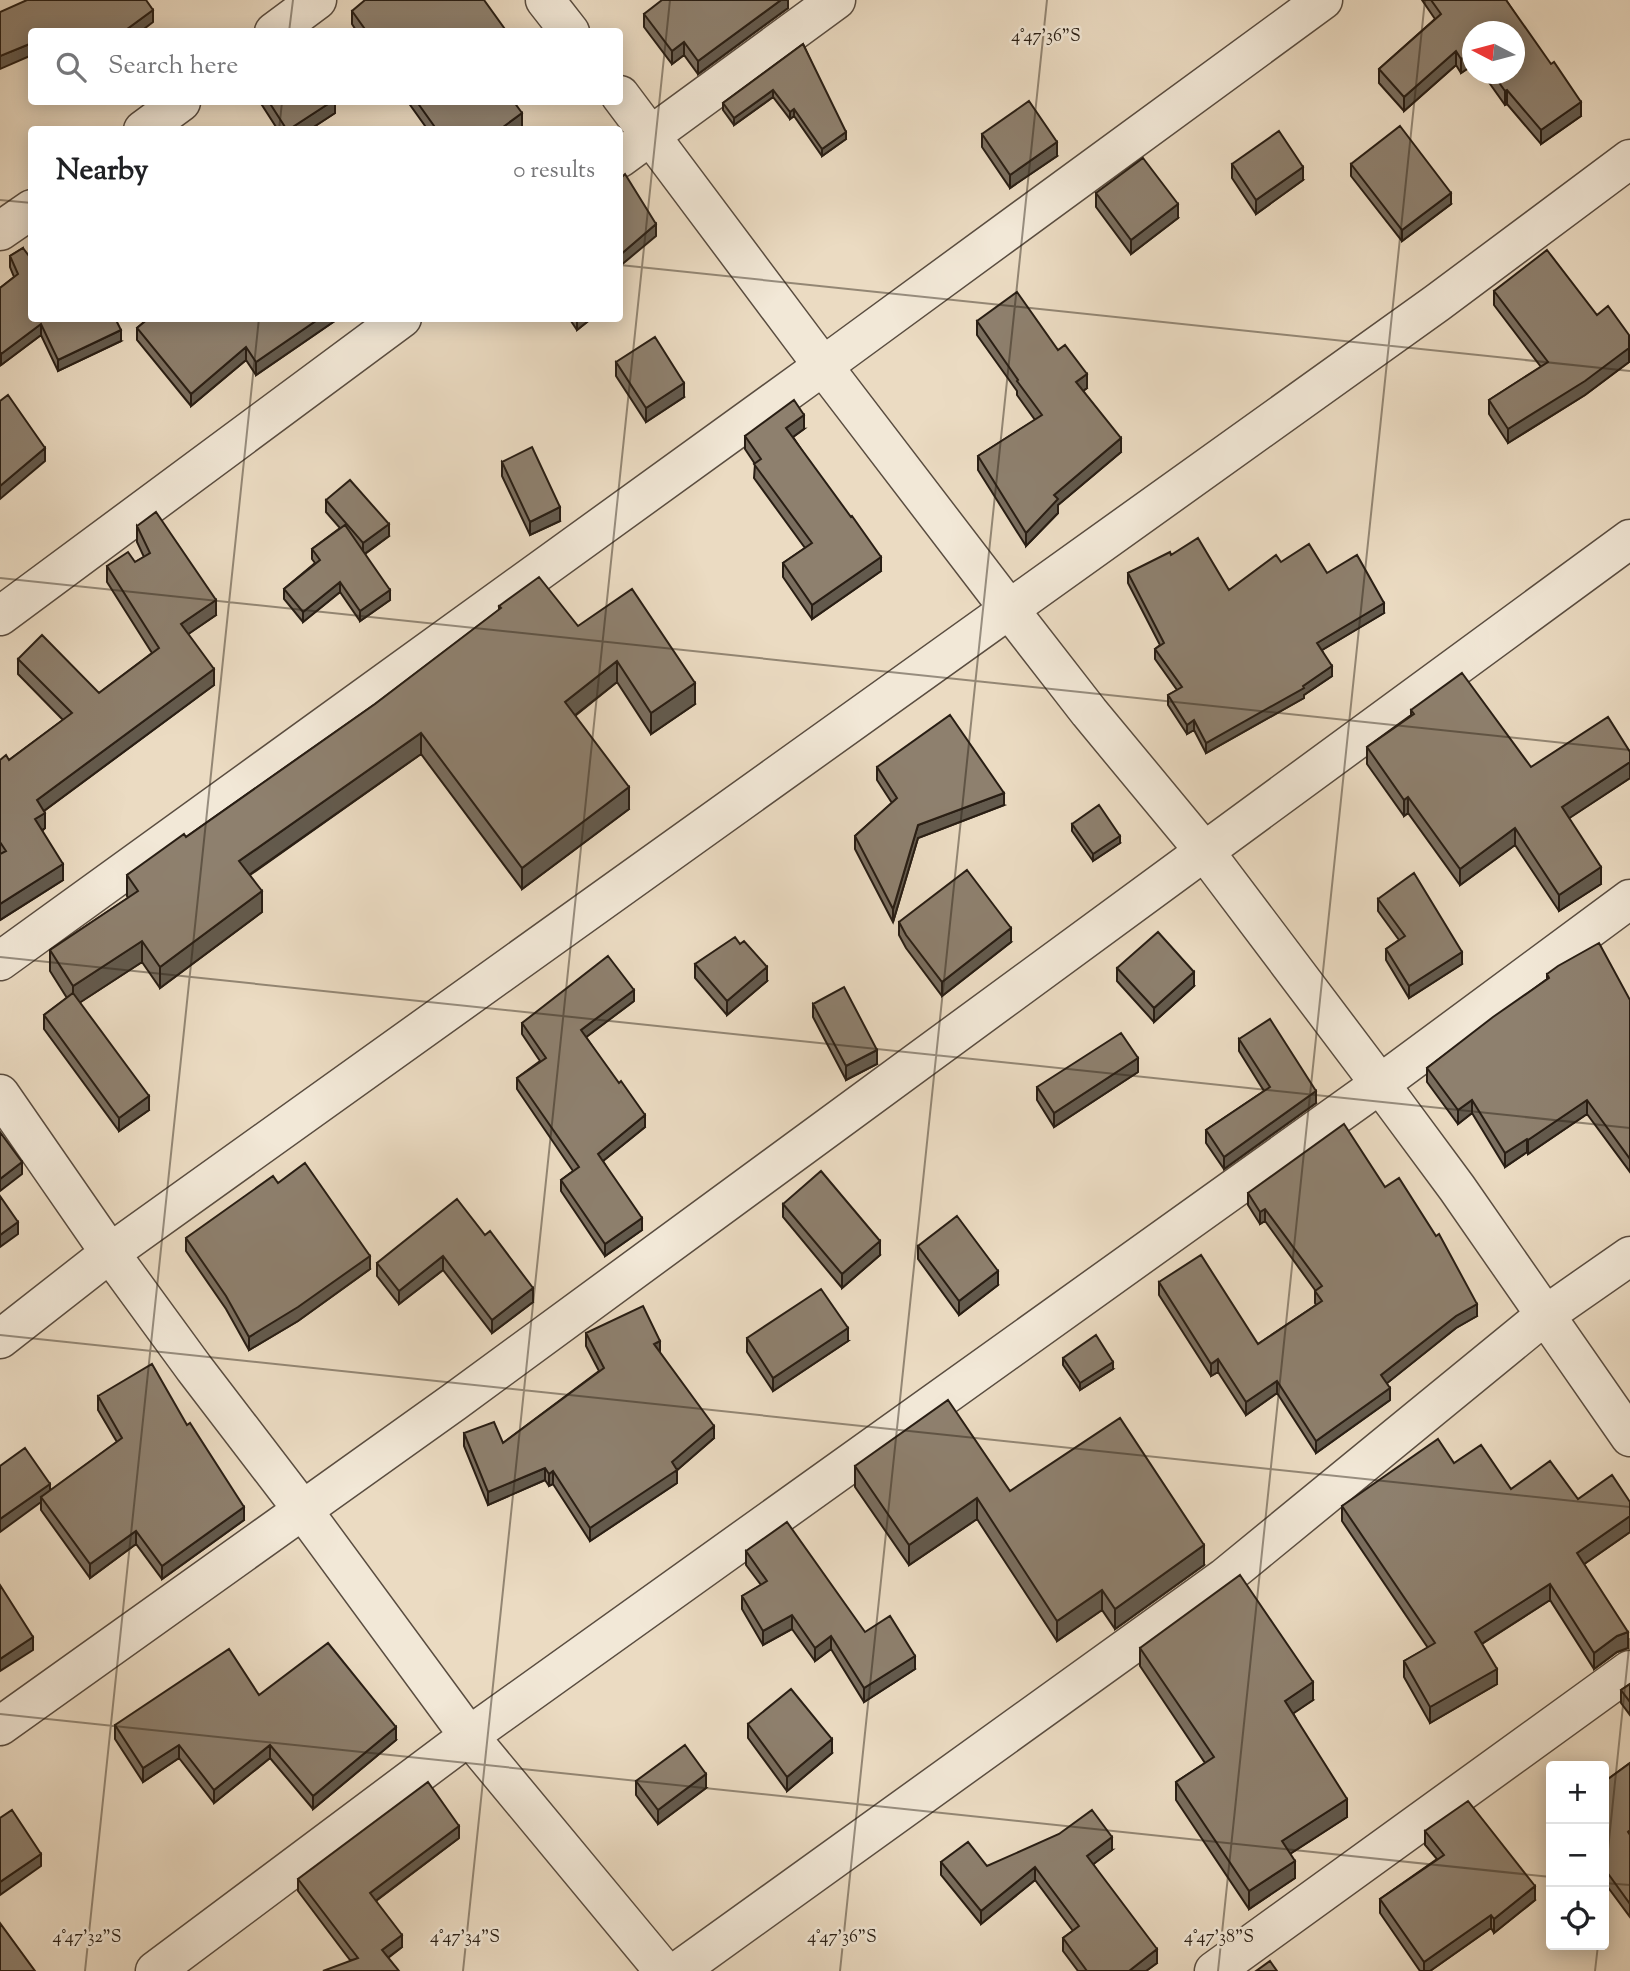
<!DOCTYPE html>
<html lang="en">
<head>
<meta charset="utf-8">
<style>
	:root { --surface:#fff; --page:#f2f2f2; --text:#202124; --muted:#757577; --line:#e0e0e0 }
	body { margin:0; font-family:"Sorts Mill Goudy",serif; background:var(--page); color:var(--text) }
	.controls { position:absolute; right:21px; bottom:21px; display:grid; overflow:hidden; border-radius:7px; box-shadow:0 4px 18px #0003 }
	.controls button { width:63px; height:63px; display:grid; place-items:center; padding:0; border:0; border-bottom:2px solid var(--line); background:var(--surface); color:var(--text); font:35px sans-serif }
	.compass { position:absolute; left:1462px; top:21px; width:63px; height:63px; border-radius:50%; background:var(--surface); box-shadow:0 4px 18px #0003; rotate:276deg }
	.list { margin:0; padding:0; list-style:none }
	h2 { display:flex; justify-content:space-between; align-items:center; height:91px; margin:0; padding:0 28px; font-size:30px }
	h2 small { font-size:23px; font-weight:400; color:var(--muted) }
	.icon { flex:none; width:38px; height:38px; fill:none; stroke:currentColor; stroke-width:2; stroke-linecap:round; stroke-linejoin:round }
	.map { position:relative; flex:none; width:1630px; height:1971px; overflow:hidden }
	.search { position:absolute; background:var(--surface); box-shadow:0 4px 18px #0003; left:28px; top:28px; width:595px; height:77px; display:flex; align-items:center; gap:18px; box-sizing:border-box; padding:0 24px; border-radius:7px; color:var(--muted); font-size:26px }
	.panel { position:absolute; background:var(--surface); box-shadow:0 4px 18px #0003; left:28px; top:126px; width:595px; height:196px; border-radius:7px }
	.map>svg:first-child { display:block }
</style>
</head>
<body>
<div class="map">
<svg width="1630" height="1971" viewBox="0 0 1630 1971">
	<rect width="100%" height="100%" fill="#ebdbc2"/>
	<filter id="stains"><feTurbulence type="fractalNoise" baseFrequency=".00286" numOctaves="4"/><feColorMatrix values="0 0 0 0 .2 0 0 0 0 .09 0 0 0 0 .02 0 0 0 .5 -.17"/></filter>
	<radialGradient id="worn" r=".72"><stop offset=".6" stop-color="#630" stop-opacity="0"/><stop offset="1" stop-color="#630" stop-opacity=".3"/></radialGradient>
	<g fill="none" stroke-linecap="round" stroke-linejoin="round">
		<defs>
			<path id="street" d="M 545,0 L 570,32
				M 274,32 L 317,0
				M 620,95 L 823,366 L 1009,609 L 1089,712 L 1205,852 L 1380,1084 L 1457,1188 L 1630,1437
				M 143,130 L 181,102
				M 620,158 L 836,0
				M 0,231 L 32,209
				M 0,616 L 402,318
				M 0,961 L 823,366 L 1323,0
				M 0,1094 L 110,1253 L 194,1368 L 302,1509 L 469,1736 L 664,1971
				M 0,1339 L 110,1253 L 1437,303 L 1630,159
				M 0,1726 L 454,1402 L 1630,539
				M 155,1971 L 469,1736 L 1380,1084 L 1630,899
				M 678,1971 L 1224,1578 L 1544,1316 L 1630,1256
				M 1214,1971 L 1630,1670"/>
		</defs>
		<use href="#street" stroke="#5a4d40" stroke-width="41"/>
		<use href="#street" stroke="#f2e8d7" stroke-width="38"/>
	</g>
	<path fill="#7a6e5f" stroke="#291e14" stroke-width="2" d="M 788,0 L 788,8 L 698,74 L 684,55 L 672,64 L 644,27 L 644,14 Z
		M 1422,0 L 1506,0 L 1581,116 L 1541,144 L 1507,104 L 1505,105 L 1483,74 L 1515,74 L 1473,32 L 1473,65 L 1461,73 L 1456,65 L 1404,111 L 1379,83 L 1379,69 L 1435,19 Z
		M 352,11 L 507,32 L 357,32 L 352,24 Z
		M 803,44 L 846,139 L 822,156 L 794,116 L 790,119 L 773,97 L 734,125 L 723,110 L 723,103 Z
		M 260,102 L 335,102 L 335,113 L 309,130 L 278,130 Z
		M 408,102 L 514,102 L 522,126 L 517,130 L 428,130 Z
		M 982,134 L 1057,156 L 1010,188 L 982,147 Z
		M 1232,164 L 1303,180 L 1256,214 L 1232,178 Z
		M 1351,164 L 1451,204 L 1402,241 L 1351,176 Z
		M 1096,193 L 1178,218 L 1131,254 L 1096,207 Z
		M 23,248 L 32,318 L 121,341 L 58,371 L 41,335 L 1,365 L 0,363 L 0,288 L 14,277 L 10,267 L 10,256 Z
		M 1494,291 L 1597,315 L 1629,362 L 1585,395 L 1508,443 L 1489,414 L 1489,400 L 1541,367 L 1494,305 Z
		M 149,318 L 339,318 L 256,375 L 246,360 L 191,406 L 137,340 L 137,328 Z
		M 569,318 L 592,318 L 577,330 Z
		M 977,321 L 1058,350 L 1087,388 L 1083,391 L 1121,452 L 1058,505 L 1058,513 L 1026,546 L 978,470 L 978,456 L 1035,420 L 1017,395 L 1017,391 L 977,335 Z
		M 616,362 L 684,397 L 646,422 L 616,376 Z
		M 804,429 L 793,437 L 881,571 L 812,619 L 783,577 L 783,563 L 805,548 L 754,478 L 755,464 L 745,449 L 745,436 Z
		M 502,462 L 560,521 L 530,535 L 502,476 Z
		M 326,500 L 389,536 L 365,554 L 390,600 L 360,621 L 340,592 L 303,622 L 284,599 L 284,589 L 315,563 L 312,559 L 312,549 L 340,528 L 326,512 Z
		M 137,526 L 216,615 L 188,634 L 214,685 L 44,811 L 45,828 L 42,831 L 63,880 L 0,920 L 0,760 L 9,760 L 63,720 L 18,674 L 18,659 L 99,693 L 152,653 L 107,582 L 107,566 L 135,562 L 144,557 L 137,542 Z
		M 1171,555 L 1229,590 L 1281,562 L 1327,573 L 1384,613 L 1322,650 L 1332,676 L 1304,695 L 1304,698 L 1206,753 L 1194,730 L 1187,734 L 1168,705 L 1168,695 L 1177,690 L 1155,659 L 1155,649 L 1160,645 L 1128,583 L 1128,573 Z
		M 499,606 L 578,626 L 695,704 L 651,734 L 617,682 L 575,716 L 629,809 L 522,889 L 421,754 L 250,875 L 262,912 L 160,988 L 142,962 L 79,1003 L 149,1110 L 119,1131 L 44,1029 L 44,1015 L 67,998 L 50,971 L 50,950 L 128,898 L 127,896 L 127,875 L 186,837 L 375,704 L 499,610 Z
		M 1411,710 L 1531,767 L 1630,752 L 1630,778 L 1569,818 L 1601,884 L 1559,911 L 1515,845 L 1460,885 L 1408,813 L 1404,816 L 1367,764 L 1367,747 L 1411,715 Z
		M 877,767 L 1004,805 L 918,838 L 893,922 L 855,849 L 855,836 L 892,803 L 877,780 Z
		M 1072,824 L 1120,843 L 1093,861 L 1072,831 Z
		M 1378,899 L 1462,964 L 1409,998 L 1386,960 L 1386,949 L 1399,940 L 1378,911 Z
		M 899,922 L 1011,942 L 942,996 L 906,948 L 899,935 Z
		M 695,964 L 767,981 L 727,1015 L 695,978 Z
		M 1117,968 L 1194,986 L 1154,1022 L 1117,981 Z
		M 1547,974 L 1630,1000 L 1630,1172 L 1587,1114 L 1528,1154 L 1527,1152 L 1505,1167 L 1472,1113 L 1458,1124 L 1427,1082 L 1427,1068 L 1547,979 Z
		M 634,1001 L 586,1037 L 645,1127 L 603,1161 L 642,1230 L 605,1256 L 561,1191 L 561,1180 L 573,1171 L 517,1089 L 517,1078 L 540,1061 L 522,1034 L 522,1023 Z
		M 813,1004 L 877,1064 L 846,1080 L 813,1017 Z
		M 1239,1039 L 1316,1103 L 1224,1169 L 1206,1143 L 1206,1130 L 1264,1091 L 1239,1051 Z
		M 1138,1072 L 1054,1127 L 1037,1100 L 1037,1087 Z
		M 278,1183 L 370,1269 L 298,1321 L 249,1350 L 226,1309 L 186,1251 L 186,1238 Z
		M 1385,1187 L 1477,1316 L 1456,1328 L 1387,1383 L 1390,1400 L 1316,1453 L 1277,1393 L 1246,1415 L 1218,1372 L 1211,1376 L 1159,1295 L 1159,1282 L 1258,1344 L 1316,1305 L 1315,1303 L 1315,1290 L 1265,1221 L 1260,1224 L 1248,1205 L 1248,1193 Z
		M 783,1204 L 880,1255 L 842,1288 L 783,1217 Z
		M 485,1235 L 533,1302 L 492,1333 L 443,1270 L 399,1304 L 377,1276 L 377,1263 Z
		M 918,1246 L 998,1285 L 959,1315 L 918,1259 Z
		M 586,1333 L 660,1353 L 714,1438 L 677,1470 L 677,1483 L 590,1541 L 553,1484 L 549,1486 L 545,1480 L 488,1505 L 464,1446 L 464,1433 L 503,1443 L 599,1371 L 586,1346 Z
		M 747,1338 L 848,1341 L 773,1391 L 747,1352 Z
		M 1063,1358 L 1113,1369 L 1080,1390 L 1063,1365 Z
		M 98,1396 L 187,1425 L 244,1520 L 162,1579 L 136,1544 L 90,1578 L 41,1510 L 41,1502 L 0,1466 L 50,1491 L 117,1442 L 98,1410 Z
		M 1454,1463 L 1511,1489 L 1578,1499 L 1630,1532 L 1584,1564 L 1628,1648 L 1617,1652 L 1594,1669 L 1550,1600 L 1482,1644 L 1497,1684 L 1430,1723 L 1404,1677 L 1404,1661 L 1428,1648 L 1342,1521 L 1342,1506 Z
		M 855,1466 L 1010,1491 L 1204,1565 L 1115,1629 L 1102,1610 L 1057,1641 L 977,1519 L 909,1565 L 855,1487 Z
		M 746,1551 L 865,1632 L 915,1669 L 864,1702 L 831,1649 L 815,1661 L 792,1629 L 763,1645 L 742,1609 L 742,1596 L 761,1585 L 746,1565 Z
		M 1140,1648 L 1313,1700 L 1293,1713 L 1347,1817 L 1290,1854 L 1295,1878 L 1249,1909 L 1176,1800 L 1176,1782 L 1205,1763 L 1140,1666 Z
		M 1630,1684 L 1630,1715 L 1621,1703 L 1621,1690 Z
		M 259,1695 L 396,1740 L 313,1809 L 270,1758 L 214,1803 L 179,1758 L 143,1782 L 115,1739 L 115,1725 Z
		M 748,1724 L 832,1753 L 787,1791 L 748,1738 Z
		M 1630,1763 L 1630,1917 L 1604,1882 L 1604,1782 Z
		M 636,1781 L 706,1788 L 658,1824 L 636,1795 Z
		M 1425,1831 L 1535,1900 L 1494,1933 L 1491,1928 L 1430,1971 L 1420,1971 L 1380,1913 L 1380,1899 L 1437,1859 L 1425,1845 Z
		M 459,1838 L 376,1901 L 402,1947 L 388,1958 L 350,1960 L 298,1891 L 298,1879 Z
		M 1112,1850 L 1093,1864 L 1157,1963 L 1146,1971 L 1078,1971 L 1063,1951 L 1063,1938 L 1073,1931 L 1035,1880 L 981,1924 L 941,1875 L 941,1862 L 987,1866 Z"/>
	<path fill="#635a4d" stroke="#291e14" stroke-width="2" d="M 781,0 L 788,0 L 788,8 L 698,74 L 698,61 Z
		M 153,10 L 153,22 L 140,32 L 123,32 Z
		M 684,42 L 684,55 L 672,64 L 672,51 Z
		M 32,43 L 32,55 L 0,69 L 0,56 Z
		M 1456,51 L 1456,65 L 1404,111 L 1404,97 Z
		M 1473,51 L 1473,65 L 1461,73 L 1461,59 Z
		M 773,90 L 773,97 L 734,125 L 734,118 Z
		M 1507,90 L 1507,104 L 1505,105 L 1505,91 Z
		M 331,102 L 335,102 L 335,113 L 309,130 L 288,130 Z
		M 1581,102 L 1581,116 L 1541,144 L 1541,130 Z
		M 794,109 L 794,116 L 790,119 L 790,112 Z
		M 522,113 L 522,126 L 517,130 L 499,130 Z
		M 846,132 L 846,139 L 822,156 L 822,149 Z
		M 1057,142 L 1057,156 L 1010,188 L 1010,175 Z
		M 1303,167 L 1303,180 L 1256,214 L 1256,200 Z
		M 1451,193 L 1451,204 L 1402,241 L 1402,230 Z
		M 1178,204 L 1178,218 L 1131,254 L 1131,240 Z
		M 656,224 L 656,236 L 620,266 L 620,255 Z
		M 320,318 L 339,318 L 256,375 L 256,362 Z
		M 577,318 L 592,318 L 577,330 Z
		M 41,324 L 41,335 L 1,365 L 1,354 Z
		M 121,330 L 121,341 L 58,371 L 58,360 Z
		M 246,347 L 246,360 L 191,406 L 191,394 Z
		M 1629,348 L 1629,362 L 1585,395 L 1508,443 L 1508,429 Z
		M 1087,374 L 1087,388 L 1076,396 L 1076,382 Z
		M 684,383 L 684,397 L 646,422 L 646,408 Z
		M 804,415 L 804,429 L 786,442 L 786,428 Z
		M 1121,438 L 1121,452 L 1058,505 L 1058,513 L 1026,546 L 1026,533 L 1054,495 Z
		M 45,448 L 45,461 L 0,499 L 0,486 Z
		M 560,507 L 560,521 L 530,535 L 530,522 Z
		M 389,524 L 389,536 L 363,555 L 363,543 Z
		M 881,557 L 881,571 L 812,619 L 812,605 Z
		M 340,582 L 340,592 L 303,622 L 303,612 Z
		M 390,590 L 390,600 L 360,621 L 360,611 Z
		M 216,600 L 216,615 L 181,639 L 181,624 Z
		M 1384,603 L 1384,613 L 1317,653 L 1317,643 Z
		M 617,661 L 617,682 L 565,723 L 565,702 Z
		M 1332,666 L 1332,676 L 1304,695 L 1304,698 L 1206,753 L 1206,743 L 1303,686 Z
		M 214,669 L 214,685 L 37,816 L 37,800 Z
		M 695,683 L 695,704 L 651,734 L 651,713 Z
		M 1194,720 L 1194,730 L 1187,734 L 1187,725 Z
		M 421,733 L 421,754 L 239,882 L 239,861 Z
		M 1630,762 L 1630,778 L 1562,823 L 1562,807 Z
		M 629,787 L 629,809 L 522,889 L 522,868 Z
		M 1004,793 L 1004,805 L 918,838 L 893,922 L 893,909 L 918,825 Z
		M 1408,797 L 1408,813 L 1404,816 L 1404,800 Z
		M 45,813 L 45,828 L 35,835 L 35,819 Z
		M 1515,828 L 1515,845 L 1460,885 L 1460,869 Z
		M 1120,836 L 1120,843 L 1093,861 L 1093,854 Z
		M 63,864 L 63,880 L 0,920 L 0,904 Z
		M 1601,867 L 1601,884 L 1559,911 L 1559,895 Z
		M 262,891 L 262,912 L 160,988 L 160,967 Z
		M 1011,928 L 1011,942 L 942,996 L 942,982 Z
		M 142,941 L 142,962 L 73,1007 L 73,986 Z
		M 1462,952 L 1462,964 L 1409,998 L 1409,986 Z
		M 767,967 L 767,981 L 727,1015 L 727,1001 Z
		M 1194,972 L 1194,986 L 1154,1022 L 1154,1008 Z
		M 634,990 L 634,1001 L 581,1041 L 581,1030 Z
		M 877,1050 L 877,1064 L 846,1080 L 846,1066 Z
		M 1138,1058 L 1138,1072 L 1054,1127 L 1054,1113 Z
		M 1316,1091 L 1316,1103 L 1224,1169 L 1224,1157 Z
		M 149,1096 L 149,1110 L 119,1131 L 119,1118 Z
		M 1472,1100 L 1472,1113 L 1458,1124 L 1458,1110 Z
		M 1587,1100 L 1587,1114 L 1528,1154 L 1528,1140 Z
		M 645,1115 L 645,1127 L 598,1165 L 598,1154 Z
		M 1527,1139 L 1527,1152 L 1505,1167 L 1505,1153 Z
		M 22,1162 L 22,1174 L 0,1191 L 0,1179 Z
		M 1265,1209 L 1265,1221 L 1260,1224 L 1260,1212 Z
		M 642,1218 L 642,1230 L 605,1256 L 605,1244 Z
		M 18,1222 L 18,1234 L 0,1247 L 0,1235 Z
		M 880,1241 L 880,1255 L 842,1288 L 842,1274 Z
		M 370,1256 L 370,1269 L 298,1321 L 249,1350 L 249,1337 Z
		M 443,1256 L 443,1270 L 399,1304 L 399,1291 Z
		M 998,1271 L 998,1285 L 959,1315 L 959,1301 Z
		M 533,1288 L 533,1302 L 492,1333 L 492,1320 Z
		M 1477,1304 L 1477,1316 L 1456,1328 L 1381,1388 L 1381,1375 L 1456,1316 Z
		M 848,1328 L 848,1341 L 773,1391 L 773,1378 Z
		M 660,1341 L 660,1354 L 654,1344 Z
		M 1218,1359 L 1218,1372 L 1211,1376 L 1211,1364 Z
		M 1113,1362 L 1113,1369 L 1080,1390 L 1080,1383 Z
		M 1277,1381 L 1277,1393 L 1246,1415 L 1246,1402 Z
		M 1390,1388 L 1390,1400 L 1316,1453 L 1316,1441 Z
		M 714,1426 L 714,1438 L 675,1472 L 677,1470 L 677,1483 L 590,1541 L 590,1528 Z
		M 545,1468 L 545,1480 L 488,1505 L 488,1492 Z
		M 553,1471 L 553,1484 L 549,1486 L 549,1474 Z
		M 50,1484 L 50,1496 L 41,1497 L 41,1502 L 0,1532 L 0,1519 Z
		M 977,1498 L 977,1519 L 909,1565 L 909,1545 Z
		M 244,1507 L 244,1520 L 162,1579 L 162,1566 Z
		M 1630,1516 L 1630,1532 L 1577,1569 L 1577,1553 Z
		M 136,1531 L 136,1544 L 90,1578 L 90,1564 Z
		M 1204,1545 L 1204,1565 L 1115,1629 L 1115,1609 Z
		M 1550,1584 L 1550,1600 L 1475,1648 L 1475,1632 Z
		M 1102,1590 L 1102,1610 L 1057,1641 L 1057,1621 Z
		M 792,1615 L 792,1629 L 763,1645 L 763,1631 Z
		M 1628,1632 L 1628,1648 L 1617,1652 L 1594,1669 L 1594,1653 L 1617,1636 Z
		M 831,1636 L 831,1649 L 815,1661 L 815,1648 Z
		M 33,1637 L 33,1650 L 0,1671 L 0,1659 Z
		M 915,1656 L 915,1669 L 864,1702 L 864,1688 Z
		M 1497,1669 L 1497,1684 L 1430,1723 L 1430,1707 Z
		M 1313,1682 L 1313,1700 L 1285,1719 L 1285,1701 Z
		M 396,1727 L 396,1740 L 313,1809 L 313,1796 Z
		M 832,1739 L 832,1753 L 787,1791 L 787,1777 Z
		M 179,1745 L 179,1758 L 143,1782 L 143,1768 Z
		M 270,1745 L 270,1758 L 214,1803 L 214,1790 Z
		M 706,1774 L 706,1788 L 658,1824 L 658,1810 Z
		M 1347,1799 L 1347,1817 L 1282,1859 L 1282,1841 Z
		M 459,1826 L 459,1838 L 370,1905 L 370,1893 Z
		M 1112,1837 L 1112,1850 L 1087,1869 L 1087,1856 Z
		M 41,1854 L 41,1866 L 0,1895 L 0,1882 Z
		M 1295,1861 L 1295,1878 L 1249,1909 L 1249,1891 Z
		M 1035,1867 L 1035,1880 L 981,1924 L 981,1911 Z
		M 1535,1886 L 1535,1900 L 1494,1933 L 1494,1919 Z
		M 1491,1915 L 1491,1928 L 1430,1971 L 1424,1971 L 1424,1962 Z
		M 402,1935 L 402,1947 L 382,1962 L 382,1950 Z
		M 1157,1949 L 1157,1963 L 1146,1971 L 1129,1971 Z"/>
	<path fill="#8e806e" stroke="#291e14" stroke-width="2" d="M 27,0 L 146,0 L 153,10 L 123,32 L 32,32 L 32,43 L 0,56 L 0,12 Z
		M 365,0 L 484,0 L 507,32 L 367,32 L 352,11 Z
		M 662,0 L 781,0 L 698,61 L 684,42 L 672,51 L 644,14 Z
		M 1431,0 L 1506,0 L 1551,64 L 1554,62 L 1581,102 L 1541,130 L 1507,90 L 1505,91 L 1493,74 L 1515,74 L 1515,32 L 1473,32 L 1473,51 L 1461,59 L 1456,51 L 1404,97 L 1379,69 L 1441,14 Z
		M 803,44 L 846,132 L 822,149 L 794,109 L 790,112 L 773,90 L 734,118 L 723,103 Z
		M 1029,101 L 1057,142 L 1010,175 L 982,134 Z
		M 269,102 L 331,102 L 288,130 L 287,130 Z
		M 417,102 L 514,102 L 522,113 L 499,130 L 437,130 Z
		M 1400,126 L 1451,193 L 1402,230 L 1351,164 Z
		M 1279,131 L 1303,167 L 1256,200 L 1232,164 Z
		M 1143,158 L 1178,204 L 1131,240 L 1096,193 Z
		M 625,174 L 656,224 L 620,255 L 620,179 Z
		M 23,248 L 32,260 L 32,318 L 115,318 L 121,330 L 58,360 L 41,324 L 1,354 L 0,352 L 0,288 L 18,274 L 10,256 Z
		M 1547,250 L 1597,315 L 1608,306 L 1629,335 L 1629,348 L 1585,381 L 1508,429 L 1489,400 L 1548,362 L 1494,291 Z
		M 1017,292 L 1058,350 L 1065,345 L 1087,374 L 1076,382 L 1121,438 L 1054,495 L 1058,499 L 1026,533 L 978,456 L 1042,415 L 1017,381 L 1018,380 L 977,321 Z
		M 149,318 L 320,318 L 256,362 L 246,347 L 191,394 L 137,328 Z
		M 655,337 L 684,383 L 646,408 L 616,362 Z
		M 8,395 L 45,448 L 0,486 L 0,401 Z
		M 794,400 L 804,415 L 786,428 L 851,517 L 852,516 L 881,557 L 812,605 L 783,563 L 812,543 L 754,464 L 761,459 L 745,436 Z
		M 532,447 L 560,507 L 530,522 L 502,462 Z
		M 350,480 L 389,524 L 363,543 L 326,500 Z
		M 156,512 L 216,600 L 181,624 L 214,669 L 37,800 L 45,813 L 35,819 L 63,864 L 0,904 L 0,854 L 6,851 L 0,842 L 0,760 L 6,755 L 9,760 L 72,713 L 18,659 L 42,635 L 99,693 L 159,648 L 107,566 L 128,552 L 135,562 L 150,553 L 137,526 Z
		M 345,525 L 390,590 L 360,611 L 340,582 L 303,612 L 284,589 L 320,560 L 312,549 Z
		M 1198,538 L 1229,590 L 1276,555 L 1281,562 L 1309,544 L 1327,573 L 1357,555 L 1384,603 L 1317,643 L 1332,666 L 1303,686 L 1304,688 L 1206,743 L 1194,720 L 1187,725 L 1168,695 L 1182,687 L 1155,649 L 1164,643 L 1128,573 L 1170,552 L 1171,555 Z
		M 539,577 L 578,626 L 632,589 L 695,683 L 651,713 L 617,661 L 565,702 L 629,787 L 522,868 L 421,733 L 239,861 L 262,891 L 160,967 L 142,941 L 73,986 L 50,950 L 138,891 L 127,875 L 184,834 L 186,837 L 375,704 L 501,608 L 499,606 Z
		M 1462,673 L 1531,767 L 1608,717 L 1630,752 L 1630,762 L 1562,807 L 1601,867 L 1559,895 L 1515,828 L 1460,869 L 1408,797 L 1404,800 L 1367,747 L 1414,714 L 1411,710 Z
		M 950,715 L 1004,793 L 918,825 L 893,909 L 855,836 L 897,798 L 877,767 Z
		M 1099,805 L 1120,836 L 1093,854 L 1072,824 Z
		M 967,870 L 1011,928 L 942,982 L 906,935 L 899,922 Z
		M 1414,873 L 1462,952 L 1409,986 L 1386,949 L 1405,936 L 1378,899 Z
		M 1158,932 L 1194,972 L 1154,1008 L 1117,968 Z
		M 735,937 L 740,944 L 744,941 L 767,967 L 727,1001 L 695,964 Z
		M 1599,943 L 1630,1000 L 1630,1159 L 1587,1100 L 1528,1140 L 1527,1139 L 1505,1153 L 1472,1100 L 1458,1110 L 1427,1068 L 1493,1017 L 1549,978 L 1547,974 L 1558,966 Z
		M 608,956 L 634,990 L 581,1030 L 619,1083 L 621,1081 L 645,1115 L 598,1154 L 642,1218 L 605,1244 L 561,1180 L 579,1167 L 517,1078 L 546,1058 L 522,1023 Z
		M 844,987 L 877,1050 L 846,1066 L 813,1004 Z
		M 73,993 L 149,1096 L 119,1118 L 44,1015 Z
		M 1270,1019 L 1316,1091 L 1224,1157 L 1206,1130 L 1270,1087 L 1239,1039 Z
		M 1121,1033 L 1138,1058 L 1054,1113 L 1037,1087 Z
		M 1344,1124 L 1385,1187 L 1399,1178 L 1436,1236 L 1439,1234 L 1477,1304 L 1456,1316 L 1381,1375 L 1390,1388 L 1316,1441 L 1277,1381 L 1246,1402 L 1218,1359 L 1211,1364 L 1159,1282 L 1201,1255 L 1258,1344 L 1322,1301 L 1315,1291 L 1322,1286 L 1265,1209 L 1260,1212 L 1248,1193 Z
		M 0,1132 L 22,1162 L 0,1179 Z
		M 305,1163 L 370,1256 L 298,1307 L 249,1337 L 226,1296 L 186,1238 L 273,1176 L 278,1183 Z
		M 821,1171 L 880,1241 L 842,1274 L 783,1204 Z
		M 0,1196 L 18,1222 L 0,1235 Z
		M 457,1199 L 485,1235 L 490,1231 L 533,1288 L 492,1320 L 443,1256 L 399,1291 L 377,1263 Z
		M 957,1216 L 998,1271 L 959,1301 L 918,1246 Z
		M 821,1289 L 848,1328 L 773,1378 L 747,1338 Z
		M 643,1306 L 660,1341 L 654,1344 L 714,1426 L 672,1462 L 677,1470 L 590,1528 L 553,1471 L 549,1474 L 545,1468 L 488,1492 L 464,1433 L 494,1422 L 503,1443 L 604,1368 L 586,1333 Z
		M 1096,1335 L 1113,1362 L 1080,1383 L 1063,1358 Z
		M 152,1364 L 187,1425 L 190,1423 L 244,1507 L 162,1566 L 136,1531 L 90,1564 L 41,1497 L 122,1438 L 98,1396 Z
		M 948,1400 L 1010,1491 L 1120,1418 L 1204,1545 L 1115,1609 L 1102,1590 L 1057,1621 L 977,1498 L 909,1545 L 855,1466 Z
		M 1438,1439 L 1454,1463 L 1481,1445 L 1511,1489 L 1550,1461 L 1578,1499 L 1612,1475 L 1630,1502 L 1630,1516 L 1577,1553 L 1628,1632 L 1617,1636 L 1594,1653 L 1550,1584 L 1475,1632 L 1497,1669 L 1430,1707 L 1404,1661 L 1435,1643 L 1342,1506 Z
		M 25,1448 L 50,1484 L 0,1519 L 0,1466 Z
		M 787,1522 L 865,1632 L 890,1616 L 915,1656 L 864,1688 L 831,1636 L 815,1648 L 792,1615 L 763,1631 L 742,1596 L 767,1581 L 746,1551 Z
		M 1240,1575 L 1313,1682 L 1285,1701 L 1347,1799 L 1282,1841 L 1295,1861 L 1249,1891 L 1176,1782 L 1214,1757 L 1140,1648 Z
		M 0,1585 L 33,1637 L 0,1659 Z
		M 328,1643 L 396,1727 L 313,1796 L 270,1745 L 214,1790 L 179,1745 L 143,1768 L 115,1725 L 229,1649 L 259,1695 Z
		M 1630,1684 L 1630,1702 L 1621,1690 Z
		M 791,1689 L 832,1739 L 787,1777 L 748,1724 Z
		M 685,1745 L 706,1774 L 658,1810 L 636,1781 Z
		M 1630,1763 L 1630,1830 L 1628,1832 L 1630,1835 L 1630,1904 L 1604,1868 L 1604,1782 Z
		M 428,1782 L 459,1826 L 370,1893 L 402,1935 L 382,1950 L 399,1971 L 323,1971 L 358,1958 L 298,1879 Z
		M 1468,1801 L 1535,1886 L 1494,1919 L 1491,1915 L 1424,1962 L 1380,1899 L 1444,1855 L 1425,1831 Z
		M 12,1810 L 41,1854 L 0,1882 L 0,1818 Z
		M 1092,1810 L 1112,1837 L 1087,1856 L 1157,1949 L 1129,1971 L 1087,1971 L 1063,1938 L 1079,1926 L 1035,1867 L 981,1911 L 941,1862 L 968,1842 L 987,1866 L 1059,1834 Z
		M 0,1923 L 35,1971 L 0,1971 Z
		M 1270,1961 L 1277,1971 L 1256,1971 Z"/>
	<path fill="none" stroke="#291e14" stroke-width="2" stroke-opacity="0.45" d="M 289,32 L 293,0M 279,130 L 282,102M 0,200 L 32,203M 620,265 L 1630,371M 0,578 L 1630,750M 0,957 L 1630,1128M 0,1335 L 1630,1507M 0,1714 L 1551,1877M 1604,1883 L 1630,1885M 1604,1888 L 1630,1638M 85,1971 L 259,318M 463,1971 L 670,0M 840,1971 L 1047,0M 1218,1971 L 1425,0M 1595,1971 L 1598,1945"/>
	<g font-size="18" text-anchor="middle" fill="#291e14" stroke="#f2e8d7" stroke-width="5" stroke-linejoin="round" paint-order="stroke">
		<text x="1046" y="41">4°47'36"S</text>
		<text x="87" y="1942">4°47'32"S</text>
		<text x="465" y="1942">4°47'34"S</text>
		<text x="842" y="1942">4°47'36"S</text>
		<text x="1219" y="1942">4°47'38"S</text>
	</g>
	<rect width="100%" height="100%" filter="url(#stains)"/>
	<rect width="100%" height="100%" fill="url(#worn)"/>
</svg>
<div class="controls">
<button>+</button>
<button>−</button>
<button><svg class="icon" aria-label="locate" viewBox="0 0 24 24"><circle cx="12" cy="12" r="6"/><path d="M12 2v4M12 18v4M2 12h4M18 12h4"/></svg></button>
</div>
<svg class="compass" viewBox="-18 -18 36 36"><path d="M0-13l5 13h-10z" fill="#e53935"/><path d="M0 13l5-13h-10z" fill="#757577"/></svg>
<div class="search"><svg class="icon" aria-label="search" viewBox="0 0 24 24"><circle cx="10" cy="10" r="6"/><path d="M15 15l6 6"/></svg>Search here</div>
<section class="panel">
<h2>Nearby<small>0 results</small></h2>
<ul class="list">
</ul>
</section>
</div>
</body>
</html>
